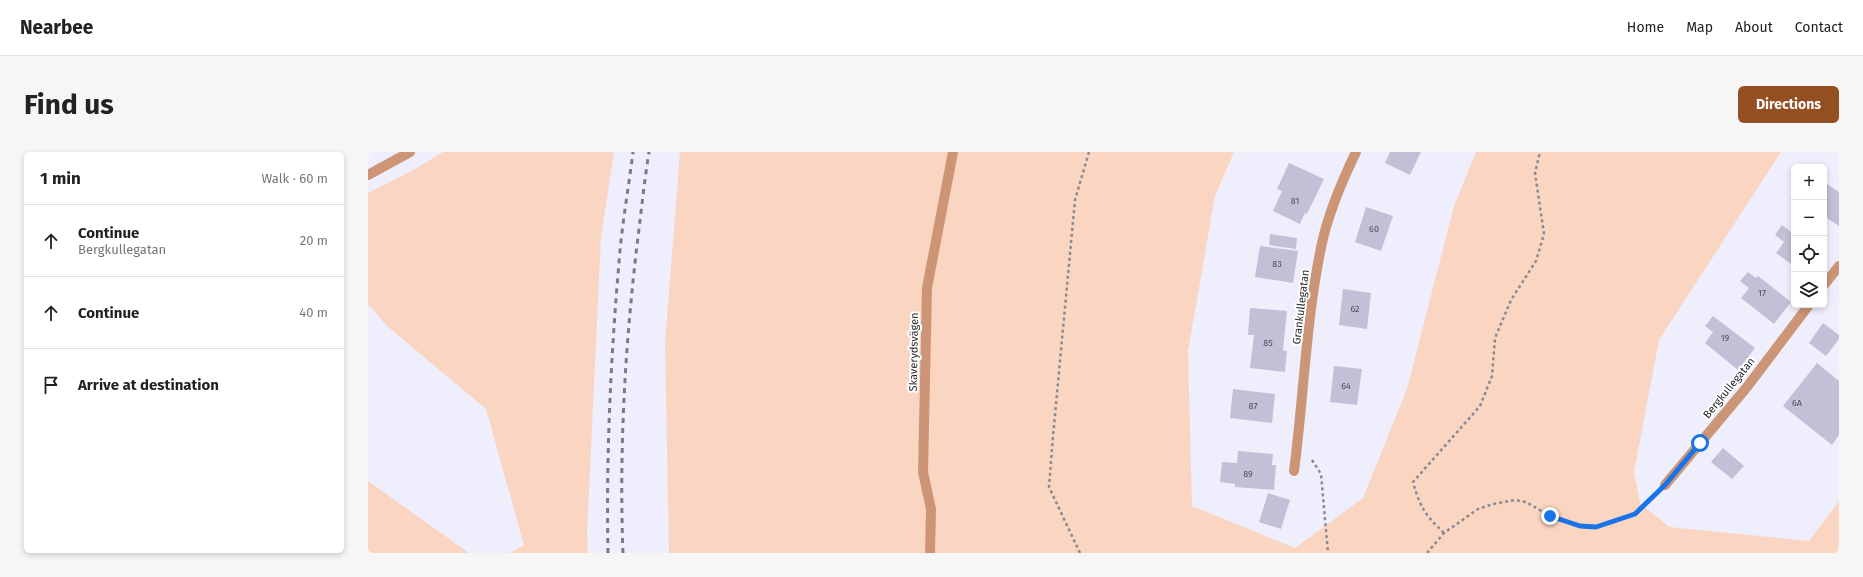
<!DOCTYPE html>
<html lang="en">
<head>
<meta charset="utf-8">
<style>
	:root { --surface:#fff; --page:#f6f6f6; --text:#222; --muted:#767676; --line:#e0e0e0; --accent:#934f22 }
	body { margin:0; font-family:"Fira Sans",sans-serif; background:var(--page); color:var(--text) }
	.controls { position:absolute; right:12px; top:12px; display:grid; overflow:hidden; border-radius:6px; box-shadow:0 2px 6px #0003 }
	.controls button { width:36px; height:36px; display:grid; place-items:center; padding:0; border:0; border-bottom:1px solid var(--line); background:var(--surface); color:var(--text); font:20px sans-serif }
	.stop { position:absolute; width:12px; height:12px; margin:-9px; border:3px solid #1a73e8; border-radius:50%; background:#fff }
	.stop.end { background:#1a73e8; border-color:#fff; box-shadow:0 1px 4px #0008 }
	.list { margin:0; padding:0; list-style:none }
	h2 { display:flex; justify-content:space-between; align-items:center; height:52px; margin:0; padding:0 16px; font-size:17px }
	h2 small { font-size:13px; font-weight:400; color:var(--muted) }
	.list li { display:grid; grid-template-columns:26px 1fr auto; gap:12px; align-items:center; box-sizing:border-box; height:72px; padding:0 16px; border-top:1px solid var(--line) }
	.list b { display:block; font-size:15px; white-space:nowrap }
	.list p { margin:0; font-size:13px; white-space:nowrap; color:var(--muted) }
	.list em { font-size:13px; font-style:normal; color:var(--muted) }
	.icon { flex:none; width:22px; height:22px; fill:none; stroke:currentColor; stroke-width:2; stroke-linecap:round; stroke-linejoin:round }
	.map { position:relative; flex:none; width:1471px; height:401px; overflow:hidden; border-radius:6px }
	header { display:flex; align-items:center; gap:24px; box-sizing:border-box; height:56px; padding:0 20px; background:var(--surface); border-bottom:1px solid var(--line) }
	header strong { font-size:19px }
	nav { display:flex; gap:22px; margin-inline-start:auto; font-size:14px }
	.intro { display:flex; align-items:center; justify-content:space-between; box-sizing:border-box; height:96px; padding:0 24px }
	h1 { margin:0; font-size:28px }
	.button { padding:10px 18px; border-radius:6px; background:var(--accent); color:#fff; font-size:14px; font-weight:700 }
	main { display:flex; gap:24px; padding:0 24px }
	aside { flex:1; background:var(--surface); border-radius:6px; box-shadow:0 2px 6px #0003 }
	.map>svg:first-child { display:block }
</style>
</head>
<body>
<header>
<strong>Nearbee</strong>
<nav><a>Home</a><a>Map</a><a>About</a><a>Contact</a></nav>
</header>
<div class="intro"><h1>Find us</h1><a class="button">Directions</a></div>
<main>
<aside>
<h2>1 min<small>Walk · 60 m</small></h2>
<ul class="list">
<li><svg class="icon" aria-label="ahead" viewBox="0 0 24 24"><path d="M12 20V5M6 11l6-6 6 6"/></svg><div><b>Continue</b><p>Bergkullegatan</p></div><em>20 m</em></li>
<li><svg class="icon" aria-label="ahead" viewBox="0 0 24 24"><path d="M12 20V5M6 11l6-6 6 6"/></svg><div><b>Continue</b></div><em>40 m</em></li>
<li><svg class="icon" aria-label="arrive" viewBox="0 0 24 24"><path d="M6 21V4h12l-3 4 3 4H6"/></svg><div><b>Arrive at destination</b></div></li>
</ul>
</aside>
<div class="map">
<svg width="1471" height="401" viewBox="0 0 1471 401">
	<rect width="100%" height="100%" fill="#efeefc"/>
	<path fill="#fad6c2" d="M 75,0 L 246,0 L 233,85 L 219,382 L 220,401 L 142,401 L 156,393 L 118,257 L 19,174 L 0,152 L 0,41 L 47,17 Z
		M 312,0 L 866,0 L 847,44 L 820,199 L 824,354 L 927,396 L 995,346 L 1039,237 L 1086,54 L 1108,0 L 1413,0 L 1291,188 L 1266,320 L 1272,351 L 1301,375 L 1441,389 L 1471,349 L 1471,401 L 301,401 L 297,191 Z
		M 0,329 L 101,401 L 0,401 Z"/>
	<path fill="#c2c0d7" d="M 1022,0 L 1053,0 L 1042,23 L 1017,11 Z
		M 921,11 L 956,27 L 939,62 L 937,61 L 932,72 L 905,59 L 914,39 L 909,37 Z
		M 1456,30 L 1471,40 L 1471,74 L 1456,64 Z
		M 998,55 L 1025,64 L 1013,99 L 987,90 Z
		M 1414,73 L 1423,80 L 1424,78 L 1426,80 L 1426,114 L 1408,101 L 1416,90 L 1407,83 Z
		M 902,82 L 929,86 L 928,97 L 901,93 Z
		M 892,94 L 930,99 L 925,131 L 887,125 Z
		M 1380,120 L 1388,126 L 1390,124 L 1423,150 L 1406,172 L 1373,146 L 1381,136 L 1372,129 Z
		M 975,137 L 1003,141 L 999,177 L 971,173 Z
		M 882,156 L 919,159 L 915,198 L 919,199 L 917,220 L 882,216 L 886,183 L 880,183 Z
		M 1345,164 L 1387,196 L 1370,218 L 1337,191 L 1345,180 L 1337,174 Z
		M 1455,171 L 1471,183 L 1471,187 L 1458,204 L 1441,191 Z
		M 1449,211 L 1471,229 L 1471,283 L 1464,293 L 1415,254 Z
		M 966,214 L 994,217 L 989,253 L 962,250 Z
		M 865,237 L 907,242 L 904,271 L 862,266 Z
		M 1355,296 L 1376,314 L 1364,327 L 1343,310 Z
		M 870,299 L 905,302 L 904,313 L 908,313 L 906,338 L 867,335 L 867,332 L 852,330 L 854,310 L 869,311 Z
		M 900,341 L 922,348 L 913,377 L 891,370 Z"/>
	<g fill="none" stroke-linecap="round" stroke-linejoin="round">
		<path stroke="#8a8994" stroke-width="2.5" stroke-dasharray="3 3" stroke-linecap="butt" d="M 944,308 L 953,322 L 960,401
			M 1076,381 C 1057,363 1052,355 1045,330 L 1112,254 L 1124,224 L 1127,186 L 1143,148 L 1168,109 L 1176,82 L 1167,21 L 1172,0
			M 712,401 L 681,335 L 685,284 L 707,48 L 721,0
			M 1059,401 L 1076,381 L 1110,357 L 1125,352 L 1147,348 L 1158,350 L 1182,364 L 1212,374 L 1228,375 L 1267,362 L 1286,343"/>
		<path stroke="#cc9576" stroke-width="10" d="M 0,23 L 42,0
			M 1456,133 L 1471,114
			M 926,319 C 936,243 938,165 954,91 C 961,59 974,29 988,0
			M 1297,333 L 1379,235 L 1441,153
			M 562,401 L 563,357 L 555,320 L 559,136 L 585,0"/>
		<path stroke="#7a7984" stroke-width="3" stroke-dasharray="5 5" stroke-linecap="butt" d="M 240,401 C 238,300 243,200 252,99 C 255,66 261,33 265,0
			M 255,401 C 251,299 257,195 269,93 C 273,62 276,31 281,0"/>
	</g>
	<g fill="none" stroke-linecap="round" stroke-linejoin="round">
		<path stroke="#1a73e8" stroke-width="5" d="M 1182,364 L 1212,374 L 1228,375 L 1267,362 L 1297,333 L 1332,291"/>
	</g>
	<g text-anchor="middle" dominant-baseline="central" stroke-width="4" stroke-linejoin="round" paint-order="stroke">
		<g font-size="9" fill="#4e4d5a">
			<text x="927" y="49">81</text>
			<text x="1006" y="77">60</text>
			<text x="909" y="112">83</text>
			<text x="1394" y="141">17</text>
			<text x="987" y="157">62</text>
			<text x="1357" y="186">19</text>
			<text x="900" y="191">85</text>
			<text x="978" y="234">64</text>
			<text x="1429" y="251">6A</text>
			<text x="885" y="254">87</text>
			<text x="880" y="322">89</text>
		</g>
		<g font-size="11" fill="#282730" stroke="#fff">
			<text transform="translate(933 155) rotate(-83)">Grankullegatan</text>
			<text transform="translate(546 200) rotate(-89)">Skaverydsvägen</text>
			<text transform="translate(1361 236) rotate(-51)">Bergkullegatan</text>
		</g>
	</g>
</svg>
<div class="controls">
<button>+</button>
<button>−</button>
<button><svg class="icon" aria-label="locate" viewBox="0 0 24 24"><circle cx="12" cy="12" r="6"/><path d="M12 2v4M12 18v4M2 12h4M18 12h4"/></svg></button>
<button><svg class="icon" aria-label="layers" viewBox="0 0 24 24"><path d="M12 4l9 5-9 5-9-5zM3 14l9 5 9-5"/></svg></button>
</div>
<div class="stop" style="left:1332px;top:291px"></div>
<div class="stop end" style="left:1182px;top:364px"></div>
</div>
</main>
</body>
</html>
